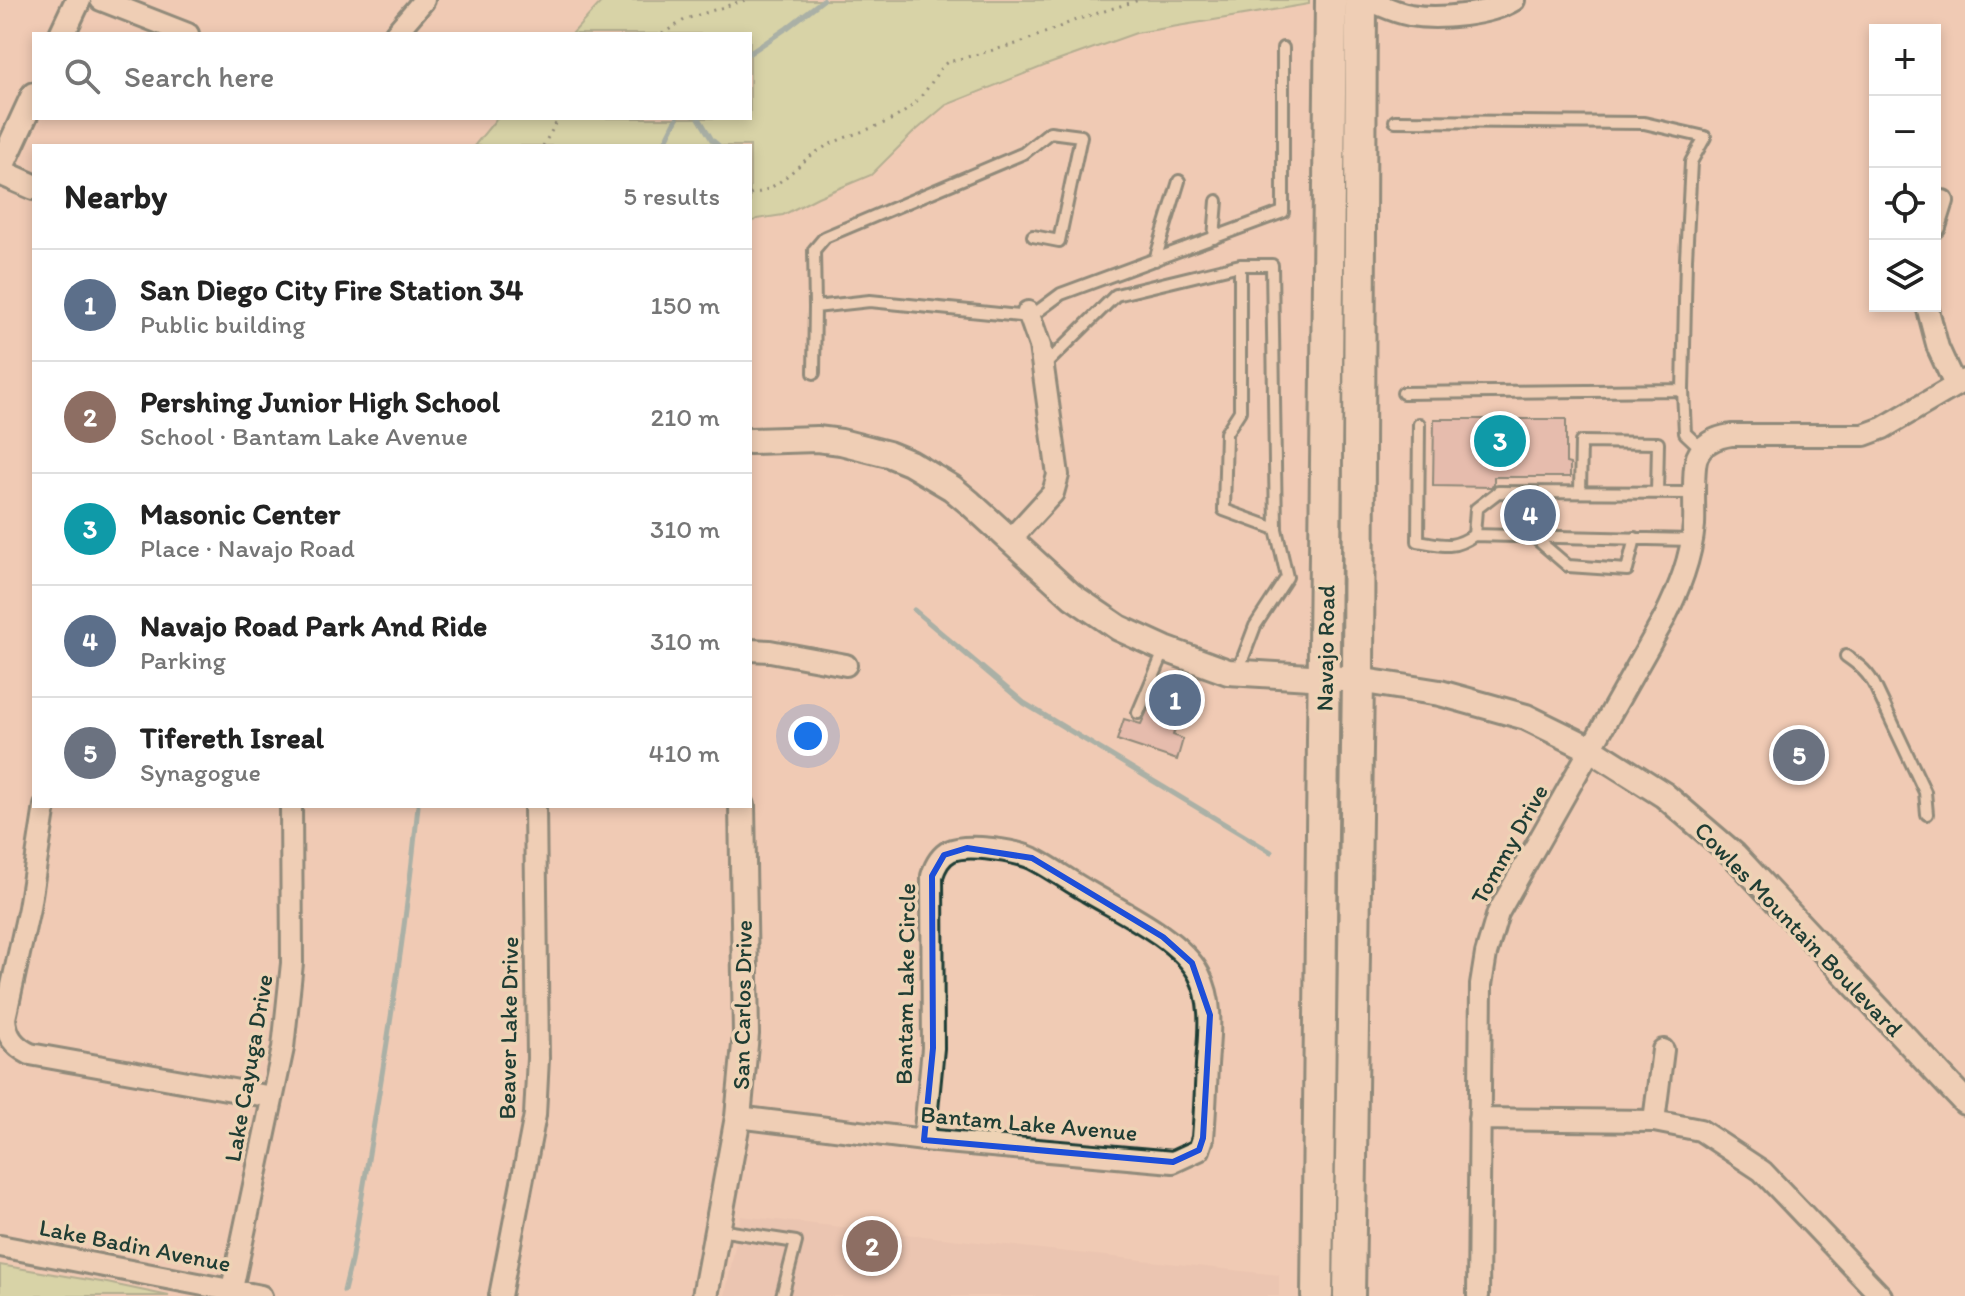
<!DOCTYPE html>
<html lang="en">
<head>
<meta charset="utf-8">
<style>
	:root { --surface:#fff; --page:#f2f2f2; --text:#222; --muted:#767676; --line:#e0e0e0; --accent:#db2777 }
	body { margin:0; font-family:Itim,sans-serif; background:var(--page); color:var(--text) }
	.controls { position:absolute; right:24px; top:24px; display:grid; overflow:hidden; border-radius:0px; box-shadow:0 4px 12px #0003 }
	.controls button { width:72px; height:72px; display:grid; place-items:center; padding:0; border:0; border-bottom:2px solid var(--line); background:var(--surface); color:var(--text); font:40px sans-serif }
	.you { position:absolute; left:808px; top:736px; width:28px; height:28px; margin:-20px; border:6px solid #fff; border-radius:50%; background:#1a73e8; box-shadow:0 0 0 12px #1a73e833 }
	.badge { display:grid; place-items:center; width:52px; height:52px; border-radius:50%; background:var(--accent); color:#fff; font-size:26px; font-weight:700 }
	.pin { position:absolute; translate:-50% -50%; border:4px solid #fff; box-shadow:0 2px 8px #0006 }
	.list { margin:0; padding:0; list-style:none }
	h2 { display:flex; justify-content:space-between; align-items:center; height:104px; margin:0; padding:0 32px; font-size:34px }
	h2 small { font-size:26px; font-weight:400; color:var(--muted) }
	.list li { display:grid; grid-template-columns:52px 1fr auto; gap:24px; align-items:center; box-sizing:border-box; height:112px; padding:0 32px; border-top:2px solid var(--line) }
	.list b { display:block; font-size:30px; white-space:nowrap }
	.list p { margin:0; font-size:26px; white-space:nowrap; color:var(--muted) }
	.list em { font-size:26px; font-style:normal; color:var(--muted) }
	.icon { flex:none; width:44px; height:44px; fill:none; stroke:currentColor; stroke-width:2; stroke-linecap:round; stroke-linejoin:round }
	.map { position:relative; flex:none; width:1965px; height:1296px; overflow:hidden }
	.search { position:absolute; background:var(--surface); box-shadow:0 4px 12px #0003; left:32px; top:32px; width:720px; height:88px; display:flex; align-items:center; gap:20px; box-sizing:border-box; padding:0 28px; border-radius:0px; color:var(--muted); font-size:30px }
	.panel { position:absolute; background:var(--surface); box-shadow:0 4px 12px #0003; left:32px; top:144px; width:720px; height:664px; border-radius:0px }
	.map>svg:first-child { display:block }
</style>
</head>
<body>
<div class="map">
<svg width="1965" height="1296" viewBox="0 0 1965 1296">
	<rect width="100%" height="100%" fill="#f0cbb4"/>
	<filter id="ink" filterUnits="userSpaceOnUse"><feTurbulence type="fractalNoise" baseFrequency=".0125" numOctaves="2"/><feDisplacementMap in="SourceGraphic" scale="16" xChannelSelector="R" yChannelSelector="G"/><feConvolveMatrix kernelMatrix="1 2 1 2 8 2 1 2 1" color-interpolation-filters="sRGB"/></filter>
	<g filter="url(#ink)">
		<path fill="#e5bead" d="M 741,1216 L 1279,1275 L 1279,1296 L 725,1296 Z"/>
		<path fill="#badd97" stroke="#6c8d66" stroke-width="2" d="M 603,0 L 1309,0 L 1309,4 L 1136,33 L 1049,64 L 946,105 L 913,133 L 871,175 L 818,197 L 783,215 L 757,219 L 750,223 L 750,146 L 474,146 L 497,118 L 750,118 L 750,34 L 572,34 Z
			M 0,1265 L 107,1283 L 169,1296 L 0,1296 Z"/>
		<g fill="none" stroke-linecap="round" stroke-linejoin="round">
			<path stroke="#559194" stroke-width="5" d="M 750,53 L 787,28 L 823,0
				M 699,118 L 712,140 L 719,146
				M 663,146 L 677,118
				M 914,610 L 1024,703 L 1271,852
				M 344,1291 L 351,1262 C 376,1111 403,959 418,806"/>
		</g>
		<path fill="#daaaa4" stroke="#1f3d34" stroke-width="2" d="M 1434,419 L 1566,419 L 1566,463 L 1570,464 L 1570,477 L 1494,477 L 1494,485 L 1491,487 L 1433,486 Z
			M 1158,687 L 1186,696 L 1173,735 L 1183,739 L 1177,760 L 1117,740 L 1124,719 L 1141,724 Z"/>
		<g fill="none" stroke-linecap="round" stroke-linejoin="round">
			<defs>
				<path id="service" d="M 1395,121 L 1644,123 L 1705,137 L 1691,162 L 1686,259 L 1683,390 L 1685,433 L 1702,449
					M 1214,238 L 1217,201
					M 1155,260 L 1179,181
					M 815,307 L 814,250 L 825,237 L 1024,153 L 1050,132 L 1081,136 L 1059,241 L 1033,236
					M 1043,367 L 1116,295 L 1240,265
					M 814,373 L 815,307 L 870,301 L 1030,317 L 1061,294 L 1283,212 L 1283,48
					M 1403,393 L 1683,390
					M 1419,424 L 1418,541 C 1443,545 1452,550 1474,535 L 1692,540
					M 1580,492 L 1581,442 L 1658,443 L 1657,493
					M 1474,535 L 1476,509 L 1498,492 L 1695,493
					M 1533,536 L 1568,566 L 1627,570 L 1635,538
					M 1846,656 C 1859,665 1869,673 1876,688 L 1925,792 L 1927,814
					M 1238,671 L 1255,626 L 1287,577 L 1276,529 L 1272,265 L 1240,265 L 1240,411 L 1226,433 L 1224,510 L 1276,529
					M 1138,713 L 1165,649
					M 719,1230 L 796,1242 L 782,1296"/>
				<path id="minor" d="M 101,0 L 188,34
					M 1368,0 C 1381,5 1396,13 1410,15 C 1438,20 1490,15 1514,0
					M 395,34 L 424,0
					M 1935,227 L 1943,201
					M 1927,306 L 1938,348 L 1955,385
					M 1009,541 L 1053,493 L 1058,475 L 1040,346 L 1028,312
					M 750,650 L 770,651 L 846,665
					M 45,806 L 29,908 L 5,1018 C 6,1036 14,1046 30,1054 L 272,1097
					M 738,1117 L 924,1140 L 1173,1162 L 1199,1150 L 1203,1138 C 1205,1114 1206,1089 1207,1065 C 1209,1034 1214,1003 1199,974 C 1179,938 1122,912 1087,891 C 1069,881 1052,868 1034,859 C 1017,851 967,843 950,851 C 940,856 935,866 932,876 L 933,1048 L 924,1140
					M 1479,1119 L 1654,1121 L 1700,1130 L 1762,1171 L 1881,1296
					M 1654,1121 L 1663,1050
					M 0,1246 L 261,1296
					M 232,1289 L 283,1048 L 292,963 L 291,806
					M 500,1296 L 535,1115 L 538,1058 L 535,806
					M 1478,1296 L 1481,985 L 1486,954 L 1498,913 L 1664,619 C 1679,589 1691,559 1694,525 C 1695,509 1692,471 1697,457 C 1703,443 1717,437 1731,435 L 1864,435 L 1883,428 L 1965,380"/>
				<path id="tertiary" d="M 62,34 L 78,0
					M 0,169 L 34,95
					M 0,172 L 34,187
					M 750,441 L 817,439 L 841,442 L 888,454 L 910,463 L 952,488 L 970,503 L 1072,596 L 1119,628 L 1165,649 L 1228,672 L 1358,680 L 1440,693 L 1526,717 L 1591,749 L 1664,795 L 1734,855 L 1965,1102
					M 705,1296 L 738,1117 L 746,1034 L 742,806"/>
				<path id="primary" d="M 1317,1296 L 1331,0
					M 1349,1296 L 1358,680 L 1361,0"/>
			</defs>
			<use href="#service" stroke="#1f3d34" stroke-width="16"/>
			<use href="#minor" stroke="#1f3d34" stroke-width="26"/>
			<use href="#tertiary" stroke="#1f3d34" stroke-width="30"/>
			<use href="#primary" stroke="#1f3d34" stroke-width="36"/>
			<path stroke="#1f3d34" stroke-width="3" stroke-dasharray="2 6" stroke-linecap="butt" d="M 662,34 L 686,19 L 745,0
				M 543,146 L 559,118
				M 750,194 C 779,191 794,166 818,151 C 847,132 887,129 913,105 C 919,99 925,92 929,86 C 936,77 938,68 948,62 L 1020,43 L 1076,20 L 1139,0"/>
			<use href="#service" stroke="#eed3b5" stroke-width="10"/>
			<use href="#minor" stroke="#eed3b5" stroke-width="20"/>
			<use href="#tertiary" stroke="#eed3b5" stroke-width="24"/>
			<use href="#primary" stroke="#eed3b5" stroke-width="30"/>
		</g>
	</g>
	<path d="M0 0H1965V1296H0ZM 967,848 L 1032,858 L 1163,937 L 1192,963 L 1210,1015 L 1203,1138 L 1199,1150 L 1173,1162 L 924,1140 L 933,1048 L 932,876 L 944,855 Z" fill="#f0cbb4" fill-opacity=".55" fill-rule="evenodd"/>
	<path fill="none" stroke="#1d4ed8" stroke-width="6" stroke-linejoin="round" d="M 967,848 L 1032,858 L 1163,937 L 1192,963 L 1210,1015 L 1203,1138 L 1199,1150 L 1173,1162 L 924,1140 L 933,1048 L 932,876 L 944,855 Z"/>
	<g text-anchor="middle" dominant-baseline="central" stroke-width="7" stroke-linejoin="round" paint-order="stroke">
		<g font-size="24" fill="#1f3d34" stroke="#eed3b5">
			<text transform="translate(1325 648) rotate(-89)">Navajo Road</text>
			<text transform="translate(1509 844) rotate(-61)">Tommy Drive</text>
			<text transform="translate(1799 929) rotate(46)">Cowles Mountain Boulevard</text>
			<text transform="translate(905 984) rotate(-89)">Bantam Lake Circle</text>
			<text transform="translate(742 1005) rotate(-89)">San Carlos Drive</text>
			<text transform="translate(508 1028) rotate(-89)">Beaver Lake Drive</text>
			<text transform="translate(248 1068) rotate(-80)">Lake Cayuga Drive</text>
			<text transform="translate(1029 1123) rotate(5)">Bantam Lake Avenue</text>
			<text transform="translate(135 1245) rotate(11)">Lake Badin Avenue</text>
		</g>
	</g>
</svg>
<div class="controls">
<button>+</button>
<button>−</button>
<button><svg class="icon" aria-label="locate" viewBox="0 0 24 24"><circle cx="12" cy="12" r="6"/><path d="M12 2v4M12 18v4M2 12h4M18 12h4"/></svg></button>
<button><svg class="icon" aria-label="layers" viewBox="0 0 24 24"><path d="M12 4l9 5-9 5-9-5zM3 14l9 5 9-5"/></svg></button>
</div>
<div class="you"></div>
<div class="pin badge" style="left:1175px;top:700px;background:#5c6f8a">1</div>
<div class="pin badge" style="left:872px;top:1246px;background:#8d6e63">2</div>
<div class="pin badge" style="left:1500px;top:441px;background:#0f9aa8">3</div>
<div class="pin badge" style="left:1530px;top:515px;background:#5c6f8a">4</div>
<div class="pin badge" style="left:1799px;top:755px;background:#6b7280">5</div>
<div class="search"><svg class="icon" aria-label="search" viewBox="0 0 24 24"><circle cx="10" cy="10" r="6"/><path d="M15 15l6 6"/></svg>Search here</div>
<section class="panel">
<h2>Nearby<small>5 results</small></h2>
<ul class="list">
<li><span class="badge" style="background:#5c6f8a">1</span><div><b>San Diego City Fire Station 34</b><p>Public building</p></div><em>150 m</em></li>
<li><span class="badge" style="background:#8d6e63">2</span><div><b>Pershing Junior High School</b><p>School · Bantam Lake Avenue</p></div><em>210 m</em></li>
<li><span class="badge" style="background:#0f9aa8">3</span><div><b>Masonic Center</b><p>Place · Navajo Road</p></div><em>310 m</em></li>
<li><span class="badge" style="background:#5c6f8a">4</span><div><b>Navajo Road Park And Ride</b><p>Parking</p></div><em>310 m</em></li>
<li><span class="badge" style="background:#6b7280">5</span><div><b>Tifereth Isreal</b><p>Synagogue</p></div><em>410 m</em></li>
</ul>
</section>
</div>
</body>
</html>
